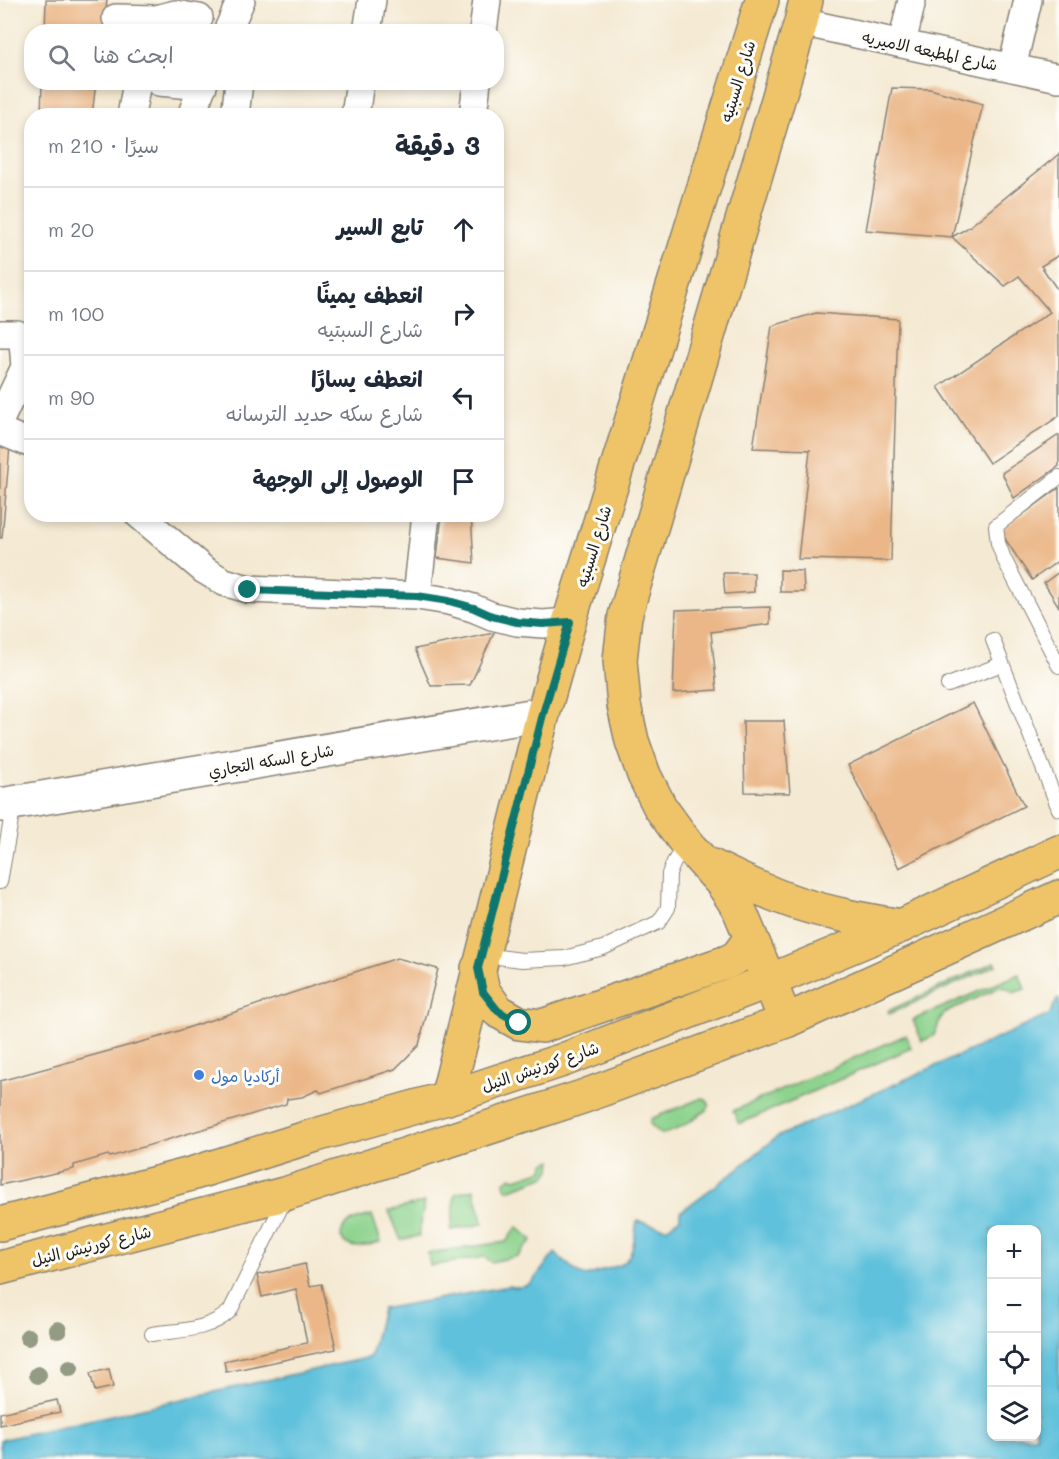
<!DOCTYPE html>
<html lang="ar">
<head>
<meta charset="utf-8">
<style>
	:root { --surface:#fff; --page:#f2f2f3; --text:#1f2937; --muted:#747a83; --line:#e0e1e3 }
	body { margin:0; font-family:Mali,"Playpen Sans Arabic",sans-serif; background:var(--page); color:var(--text); direction:rtl }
	.controls { position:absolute; right:18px; bottom:18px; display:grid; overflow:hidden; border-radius:12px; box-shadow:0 3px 9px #0003 }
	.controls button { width:54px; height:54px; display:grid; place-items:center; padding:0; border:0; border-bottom:2px solid var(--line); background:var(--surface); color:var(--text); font:30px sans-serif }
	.stop { position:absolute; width:18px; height:18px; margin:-14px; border:4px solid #0f766e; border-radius:50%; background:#fff }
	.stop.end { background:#0f766e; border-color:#fff; box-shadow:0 2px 6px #0008 }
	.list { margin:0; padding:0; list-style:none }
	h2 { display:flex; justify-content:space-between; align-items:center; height:78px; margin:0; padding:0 24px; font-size:26px }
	h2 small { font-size:20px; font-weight:400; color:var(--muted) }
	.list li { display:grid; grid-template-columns:39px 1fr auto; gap:18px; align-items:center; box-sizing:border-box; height:84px; padding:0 24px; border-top:2px solid var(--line) }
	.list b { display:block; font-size:22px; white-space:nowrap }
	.list p { margin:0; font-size:20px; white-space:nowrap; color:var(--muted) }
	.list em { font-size:20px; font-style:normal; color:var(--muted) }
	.icon { flex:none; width:33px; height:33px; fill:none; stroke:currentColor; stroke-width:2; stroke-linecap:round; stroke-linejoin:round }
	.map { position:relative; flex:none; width:1059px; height:1459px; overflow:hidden; direction:ltr }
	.search { position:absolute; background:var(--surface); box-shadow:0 3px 9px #0003; left:24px; top:24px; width:480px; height:66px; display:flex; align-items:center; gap:15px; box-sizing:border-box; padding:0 21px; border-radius:24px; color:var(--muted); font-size:22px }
	.panel { position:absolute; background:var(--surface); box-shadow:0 3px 9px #0003; left:24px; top:108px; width:480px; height:414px; border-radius:24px; direction:rtl }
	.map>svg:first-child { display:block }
</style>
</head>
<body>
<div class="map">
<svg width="1059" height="1459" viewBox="0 0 1059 1459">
	<rect width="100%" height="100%" fill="#fdfcf7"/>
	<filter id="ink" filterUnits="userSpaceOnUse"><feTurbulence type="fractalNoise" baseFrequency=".0167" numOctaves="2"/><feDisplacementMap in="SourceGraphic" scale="12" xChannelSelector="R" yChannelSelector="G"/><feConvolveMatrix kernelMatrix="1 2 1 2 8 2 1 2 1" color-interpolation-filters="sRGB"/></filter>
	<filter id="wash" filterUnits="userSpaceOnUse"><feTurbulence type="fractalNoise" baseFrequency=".008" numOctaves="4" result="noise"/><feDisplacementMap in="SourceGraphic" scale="24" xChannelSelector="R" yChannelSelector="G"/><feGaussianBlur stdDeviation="1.35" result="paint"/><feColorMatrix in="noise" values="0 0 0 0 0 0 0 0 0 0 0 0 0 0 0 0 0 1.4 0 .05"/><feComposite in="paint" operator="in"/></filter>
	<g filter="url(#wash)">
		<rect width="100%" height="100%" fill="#f4e9d2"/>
		<path fill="#8dd38e" stroke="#547855" stroke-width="1.5" d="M 995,962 L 997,965 L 889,1014 L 888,1011 Z
			M 1019,974 L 1025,989 L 1013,993 L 1006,988 L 1000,987 L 945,1013 C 932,1025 945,1032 922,1041 L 913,1020 Z
			M 906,1035 L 911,1048 L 739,1124 L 733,1111 Z
			M 702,1098 C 707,1099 709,1101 709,1106 L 707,1110 C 694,1118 677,1133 661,1134 L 650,1124 L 651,1119 L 653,1118 Z
			M 552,1160 L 551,1170 L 546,1176 L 511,1189 L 509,1190 L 505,1187 L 504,1182 L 511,1177 L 516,1179 L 543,1170 L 544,1164 Z
			M 474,1189 L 483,1224 L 451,1230 L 455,1194 Z
			M 424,1202 L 419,1236 L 401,1240 L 389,1211 Z
			M 372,1215 L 381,1242 C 365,1245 351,1253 341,1238 C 341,1220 358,1219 372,1215 Z
			M 517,1227 L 532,1240 L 518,1256 L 491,1262 L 484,1257 L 430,1266 L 428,1253 L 506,1242 Z"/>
		<path fill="#5ec1dc" stroke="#3d6e7c" stroke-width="1.5" fill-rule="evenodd" d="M 1059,999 L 1059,1459 L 0,1459 L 0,1440 L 370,1357 L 382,1309 L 509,1286 C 517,1288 525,1287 532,1282 L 555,1253 L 578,1273 L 586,1276 L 620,1265 C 635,1258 634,1235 637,1221 L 666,1228 L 680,1218 L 680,1212 L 730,1175 L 777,1137 L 1049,1015 L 1057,1000 ZM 992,1230 L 1036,1230 L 1036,1436 L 992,1436 Z"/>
		<g id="blocks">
			<path fill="#ebb788" d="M 46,0 L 107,0 L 103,32 L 45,32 Z
				M 42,82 L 96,82 L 92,116 L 41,116 Z
				M 892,88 L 930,89 L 983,104 L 952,237 L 866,230 Z
				M 1059,154 L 1059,255 L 1041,266 L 1059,292 L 1059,416 L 989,463 L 938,387 L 1050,312 L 1019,276 L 1005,286 L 952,237 L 969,227 Z
				M 816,313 L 898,319 L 891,561 L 798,559 L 810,450 L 753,448 L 772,326 Z
				M 1059,435 L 1059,466 L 1014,498 L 1002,473 Z
				M 0,443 L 10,446 L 2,538 L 0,538 Z
				M 1059,488 L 1059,560 L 1032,580 L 1000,531 Z
				M 442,514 L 471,514 L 474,563 L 437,558 Z
				M 780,570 L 803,571 L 804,592 L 780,592 Z
				M 1059,572 L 1059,607 L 1044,583 Z
				M 723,573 L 754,573 L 754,592 L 725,594 Z
				M 770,607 L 770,624 L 711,632 L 717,690 L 673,693 L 676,610 Z
				M 494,633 L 470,685 L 431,686 L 415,649 Z
				M 973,703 L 1024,806 L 899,868 L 848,765 Z
				M 743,721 L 784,721 L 790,793 L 745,792 Z
				M 397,958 L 438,969 L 419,1045 L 395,1069 L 321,1093 L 318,1090 L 302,1097 L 287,1099 L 286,1104 L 110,1157 L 108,1155 L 74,1165 L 74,1169 L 0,1185 L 0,1081 L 163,1036 Z
				M 305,1264 L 310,1286 L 322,1284 L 336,1349 L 226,1372 L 224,1361 L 307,1343 L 296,1289 L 262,1297 L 257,1275 Z
				M 109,1369 L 113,1387 L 95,1391 L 90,1373 Z
				M 57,1400 L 60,1412 L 0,1425 L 0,1413 Z"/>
		</g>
	</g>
	<g filter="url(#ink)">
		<use href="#blocks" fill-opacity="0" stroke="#888277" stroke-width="1.5"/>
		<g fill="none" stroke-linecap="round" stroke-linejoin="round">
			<defs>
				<path id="service" d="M 1059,477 L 996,526 L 998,543 L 1004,559 L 1059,666
					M 993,640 L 1059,809
					M 948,685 L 1002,664
					M 0,882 L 14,803
					M 482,955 L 522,960 L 564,958 L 603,948 L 659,922 L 668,908 L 669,874 L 674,862 L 686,843
					M 152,1334 C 179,1330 209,1331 230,1311 L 286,1197"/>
				<path id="minor" d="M 116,18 L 156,19 L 175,14 L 199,18
					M 801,22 L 1059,78
					M 227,32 L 241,0
					M 367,32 L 372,0
					M 483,32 L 487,0
					M 902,44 L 912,0
					M 1012,68 L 1028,0
					M 159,82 L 203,86
					M 131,116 L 137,82
					M 191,116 L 204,82
					M 235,116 L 239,82
					M 355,116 L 360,82
					M 473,116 L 477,82
					M 0,334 L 17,334 L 23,342 L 25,367 L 32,372
					M 0,420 L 25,367
					M 0,431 L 32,444
					M 138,514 L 204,570 L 224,582 L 248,589 L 417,596 L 449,601 L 473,608 L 492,616 L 517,622 L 543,624 L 569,622
					M 417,596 L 426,514"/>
				<path id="tertiary" d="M 0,805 L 543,714"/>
				<path id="primary" d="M 712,866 C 740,880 767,893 797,903 C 831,914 866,920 901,926
					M 478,968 L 483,991 L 498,1011 L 519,1023 L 542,1026 L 727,962 L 737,957 L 751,938
					M 786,1021 L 739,909 L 722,883 L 686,843 L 660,807 L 644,775 L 632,741 L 624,705 L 620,660 L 625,616 L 801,22 L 806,0
					M 447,1098 L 543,714 L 569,622 L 762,0"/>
				<path id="trunk" d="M 0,1224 L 191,1174 L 316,1135 L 447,1098 L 563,1060 L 769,981 L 901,926 L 1059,852
					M 0,1268 L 288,1193 L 582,1097 L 786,1021 L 1059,897"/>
			</defs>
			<use href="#service" stroke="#888277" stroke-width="16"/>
			<use href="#minor" stroke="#888277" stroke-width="30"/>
			<use href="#tertiary" stroke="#888277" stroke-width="36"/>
			<use href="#primary" stroke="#888277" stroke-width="36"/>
			<use href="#trunk" stroke="#888277" stroke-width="36"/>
			<use href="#service" stroke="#fff" stroke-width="14"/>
			<use href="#minor" stroke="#fff" stroke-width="27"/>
			<use href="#tertiary" stroke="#fff" stroke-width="33"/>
			<use href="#primary" stroke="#efc469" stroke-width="33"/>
			<use href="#trunk" stroke="#efc469" stroke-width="33"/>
		</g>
		<g fill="#939b84">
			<circle cx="58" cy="1330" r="9"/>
			<circle cx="28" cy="1337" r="9"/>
			<circle cx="70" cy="1368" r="9"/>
			<circle cx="38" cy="1375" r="9"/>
		</g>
	</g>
	<g fill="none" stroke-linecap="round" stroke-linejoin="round" filter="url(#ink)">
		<path stroke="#0f766e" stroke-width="8" d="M 248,590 L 417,596 L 449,601 L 474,608 L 492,616 L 517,622 L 543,624 L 570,622 L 543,714 L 478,968 L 483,992 L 498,1011 L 519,1023"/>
	</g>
	<circle fill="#3f7fe0" stroke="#fdfcf7" stroke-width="2" cx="199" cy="1075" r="6"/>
	<g text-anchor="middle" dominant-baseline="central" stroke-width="6" stroke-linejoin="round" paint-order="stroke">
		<g font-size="16" fill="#1c1c1c" stroke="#fdfcf7">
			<text transform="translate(930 50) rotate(12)">شارع المطبعه الاميريه</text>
			<text transform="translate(737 81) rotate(-73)">شارع السبتيه</text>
			<text transform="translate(593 546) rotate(-73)">شارع السبتيه</text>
			<text transform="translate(271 760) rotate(-10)">شارع السكه التجاري</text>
			<text transform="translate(540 1066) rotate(-19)">شارع كورنيش النيل</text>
			<text transform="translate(91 1245) rotate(-14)">شارع كورنيش النيل</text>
		</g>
		<g font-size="16" fill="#366cbe" stroke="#fdfcf7" text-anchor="start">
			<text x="211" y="1075">أركاديا مول</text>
		</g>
	</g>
</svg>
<div class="controls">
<button>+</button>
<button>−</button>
<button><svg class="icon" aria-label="locate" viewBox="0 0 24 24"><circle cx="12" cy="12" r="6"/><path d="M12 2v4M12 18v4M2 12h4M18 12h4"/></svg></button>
<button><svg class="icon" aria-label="layers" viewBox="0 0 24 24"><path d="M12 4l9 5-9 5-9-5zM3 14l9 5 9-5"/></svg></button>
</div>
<div class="stop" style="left:519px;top:1023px"></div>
<div class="stop end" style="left:248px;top:590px"></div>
<div class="search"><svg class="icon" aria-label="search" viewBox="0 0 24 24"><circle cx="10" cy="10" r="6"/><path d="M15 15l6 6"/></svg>ابحث هنا</div>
<section class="panel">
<h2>3 دقيقة<small>سيرًا · 210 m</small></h2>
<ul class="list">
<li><svg class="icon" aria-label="ahead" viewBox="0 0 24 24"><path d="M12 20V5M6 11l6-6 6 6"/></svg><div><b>تابع السير</b></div><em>20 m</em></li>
<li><svg class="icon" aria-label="right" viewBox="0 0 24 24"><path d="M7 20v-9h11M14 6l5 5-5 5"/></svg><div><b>انعطف يمينًا</b><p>شارع السبتيه</p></div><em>100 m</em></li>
<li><svg class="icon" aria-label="left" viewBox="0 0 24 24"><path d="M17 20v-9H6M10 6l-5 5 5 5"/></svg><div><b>انعطف يسارًا</b><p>شارع سكه حديد الترسانه</p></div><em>90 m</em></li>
<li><svg class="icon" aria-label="arrive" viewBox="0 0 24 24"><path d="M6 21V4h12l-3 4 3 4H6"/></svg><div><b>الوصول إلى الوجهة</b></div></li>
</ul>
</section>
</div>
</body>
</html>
